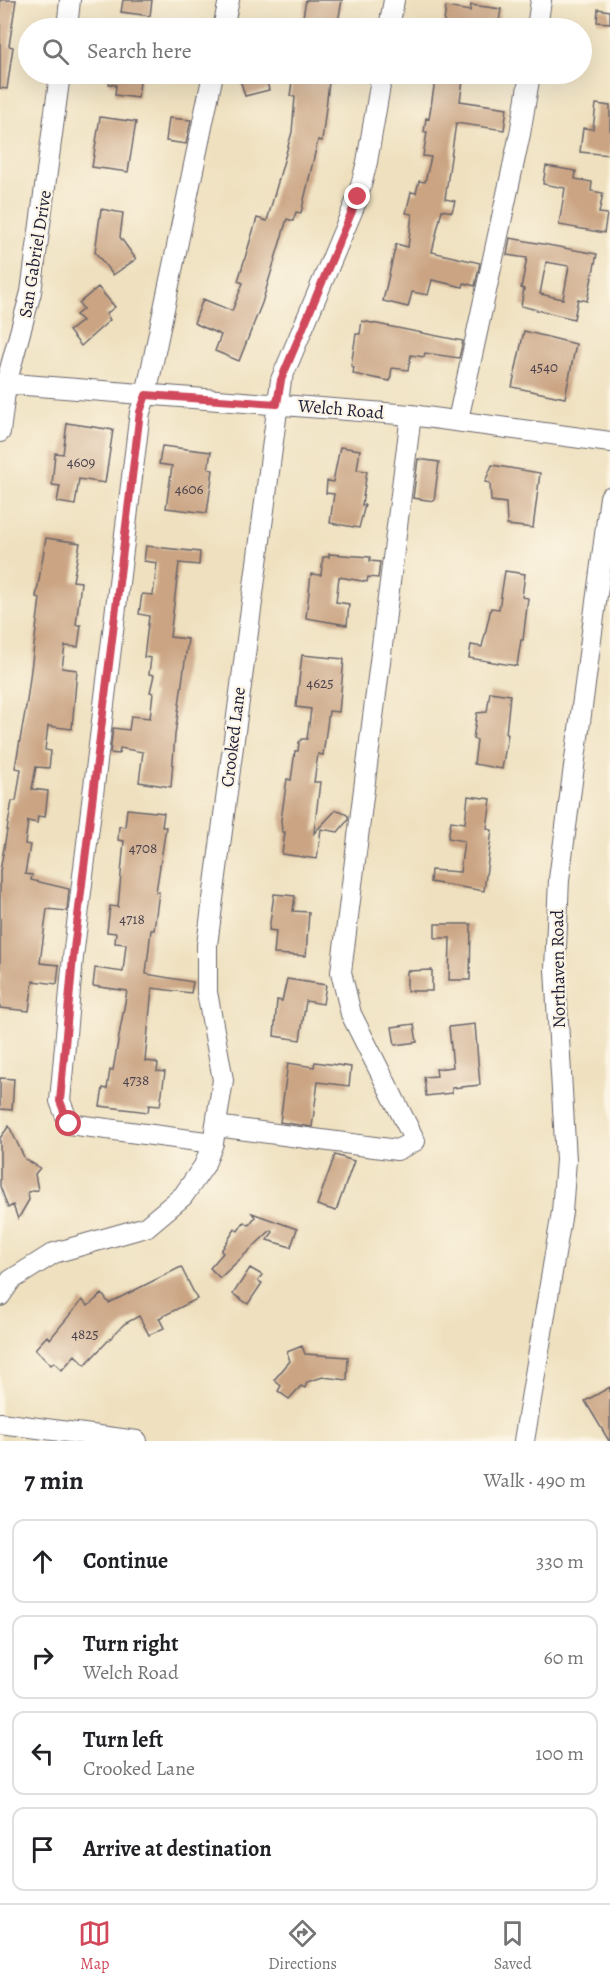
<!DOCTYPE html>
<html lang="en">
<head>
<meta charset="utf-8">
<style>
	:root { --surface:#fff; --page:#f2f2f2; --text:#202124; --muted:#757577; --line:#e0e0e0; --accent:#d1495b }
	body { margin:0; font-family:Alegreya,serif; background:var(--page); color:var(--text) }
	.stop { position:absolute; width:18px; height:18px; margin:-14px; border:4px solid #d1495b; border-radius:50%; background:#fff }
	.stop.end { background:#d1495b; border-color:#fff; box-shadow:0 2px 6px #0008 }
	.list { margin:0; padding:0; list-style:none }
	h2 { display:flex; justify-content:space-between; align-items:center; height:78px; margin:0; padding:0 24px; font-size:26px }
	h2 small { font-size:20px; font-weight:400; color:var(--muted) }
	.list li { display:grid; grid-template-columns:39px 1fr auto; gap:18px; align-items:center; box-sizing:border-box; height:84px; margin:0 12px 12px; padding:0 12px; border:2px solid var(--line); border-radius:12px }
	.list b { display:block; font-size:22px; white-space:nowrap }
	.list p { margin:0; font-size:20px; white-space:nowrap; color:var(--muted) }
	.list em { font-size:20px; font-style:normal; color:var(--muted) }
	.icon { flex:none; width:33px; height:33px; fill:none; stroke:currentColor; stroke-width:2; stroke-linecap:round; stroke-linejoin:round }
	.map { position:relative; flex:none; width:610px; height:1441px; overflow:hidden }
	.search { position:absolute; background:var(--surface); box-shadow:0 6px 24px #0002; left:18px; right:18px; top:18px; height:66px; display:flex; align-items:center; gap:15px; box-sizing:border-box; padding:0 21px; border-radius:33px; color:var(--muted); font-size:22px }
	.sheet { height:462px; background:var(--surface) }
	nav { display:flex; justify-content:space-around; align-items:center; box-sizing:border-box; height:84px; border-top:2px solid var(--line); background:var(--surface); font-size:16px; color:var(--muted) }
	nav a { display:grid; justify-items:center; gap:3px }
	nav .on { color:var(--accent) }
	.map>svg:first-child { display:block }
</style>
</head>
<body>
<div class="map">
<svg width="610" height="1441" viewBox="0 0 610 1441">
	<rect width="100%" height="100%" fill="#fcf5e5"/>
	<filter id="ink" filterUnits="userSpaceOnUse"><feTurbulence type="fractalNoise" baseFrequency=".0167" numOctaves="2"/><feDisplacementMap in="SourceGraphic" scale="12" xChannelSelector="R" yChannelSelector="G"/><feConvolveMatrix kernelMatrix="1 2 1 2 8 2 1 2 1" color-interpolation-filters="sRGB"/></filter>
	<filter id="wash" filterUnits="userSpaceOnUse"><feTurbulence type="fractalNoise" baseFrequency=".008" numOctaves="4" result="noise"/><feDisplacementMap in="SourceGraphic" scale="24" xChannelSelector="R" yChannelSelector="G"/><feGaussianBlur stdDeviation="1.35" result="paint"/><feColorMatrix in="noise" values="0 0 0 0 0 0 0 0 0 0 0 0 0 0 0 0 0 1.4 0 .05"/><feComposite in="paint" operator="in"/></filter>
	<g filter="url(#wash)">
		<rect width="100%" height="100%" fill="#efe1c0"/>
		<g id="blocks">
			<path fill="#caa483" fill-rule="evenodd" d="M 0,0 L 16,0 L 9,46 L 13,47 L 7,89 L 0,88 Z
				M 123,0 L 152,0 L 150,16 L 121,12 Z
				M 306,0 L 342,0 L 337,28 L 301,28 Z
				M 471,5 L 501,9 L 498,28 L 443,28 L 446,7 L 470,11 Z
				M 598,9 L 610,11 L 610,23 L 597,22 Z
				M 111,74 L 141,74 L 138,98 L 115,95 L 116,85 L 109,84 Z
				M 248,74 L 265,74 L 269,90 L 245,96 L 239,76 Z
				M 293,74 L 330,74 L 322,141 L 318,140 L 301,213 L 296,212 L 293,221 L 287,219 L 262,303 L 239,361 L 215,351 L 221,335 L 194,323 L 203,299 L 232,311 L 243,283 L 238,281 L 257,218 L 267,221 L 292,132 L 295,97 L 290,96 Z
				M 436,74 L 464,74 L 460,101 L 507,108 L 504,130 L 456,123 L 445,199 L 455,201 L 452,212 L 442,210 L 432,252 L 480,263 L 475,286 L 464,283 L 463,287 L 432,280 L 428,295 L 412,292 L 408,307 L 383,301 L 396,244 L 408,247 L 412,214 L 406,213 L 411,192 L 416,193 L 419,181 L 425,182 L 431,157 L 423,156 L 427,132 L 424,132 L 426,118 L 429,119 Z
				M 596,104 L 610,106 L 610,155 L 580,152 L 583,128 L 593,129 Z
				M 100,117 L 136,122 L 128,172 L 92,167 Z
				M 169,118 L 191,120 L 186,144 L 166,141 Z
				M 546,166 L 576,171 L 575,179 L 592,182 L 591,191 L 603,193 L 599,213 L 607,214 L 604,233 L 559,225 L 565,188 L 543,184 Z
				M 101,209 L 123,213 L 120,237 L 136,259 L 113,275 L 95,252 Z
				M 510,238 L 597,254 L 587,301 L 578,299 L 574,319 L 521,306 L 524,289 L 521,288 L 527,258 L 507,255 ZM 546,262 L 569,266 L 563,299 L 540,294 Z
				M 98,287 L 115,307 L 106,314 L 110,320 L 81,346 L 69,331 L 82,321 L 76,315 L 83,309 L 79,303 Z
				M 362,321 L 463,341 L 459,358 L 425,353 L 424,357 L 411,355 L 408,370 L 392,368 L 390,381 L 353,374 L 354,367 L 351,366 L 356,334 L 360,334 Z
				M 524,331 L 576,344 L 565,398 L 512,387 Z
				M 67,423 L 113,430 L 105,483 L 79,479 L 75,505 L 57,502 L 60,486 L 52,485 L 55,453 L 63,454 Z
				M 162,446 L 211,452 L 208,469 L 213,470 L 207,513 L 166,508 L 172,466 L 159,464 Z
				M 340,447 L 360,450 L 357,470 L 367,471 L 362,505 L 365,505 L 359,528 L 330,523 L 334,494 L 326,493 L 327,481 L 333,482 Z
				M 418,459 L 439,462 L 434,501 L 413,498 Z
				M 492,465 L 540,473 L 533,528 L 507,525 L 506,503 L 491,501 L 490,483 L 485,482 Z
				M 46,538 L 80,543 L 73,581 L 81,582 L 76,625 L 81,625 L 78,647 L 65,646 L 62,668 L 77,670 L 72,729 L 48,726 L 45,750 L 51,751 L 49,768 L 36,767 L 32,789 L 48,791 L 45,817 L 38,816 L 37,823 L 28,821 L 25,844 L 30,845 L 25,874 L 32,875 L 31,880 L 69,889 L 67,911 L 47,909 L 40,963 L 59,965 L 57,984 L 33,981 L 29,1011 L 0,1008 L 0,871 L 12,801 L 16,801 L 21,769 L 15,768 L 27,701 L 40,598 L 36,597 Z
				M 146,546 L 200,552 L 199,565 L 179,563 L 170,637 L 188,639 L 175,735 L 171,787 L 139,782 L 143,752 L 120,748 L 119,754 L 110,753 L 113,728 L 129,730 L 131,716 L 150,718 L 153,693 L 150,692 L 154,675 L 149,674 L 151,658 L 144,657 L 149,616 L 139,614 L 142,594 L 153,595 L 157,563 L 144,561 Z
				M 329,554 L 370,557 L 370,561 L 380,562 L 378,578 L 368,577 L 367,582 L 339,577 L 336,602 L 349,604 L 347,625 L 306,618 L 311,574 L 321,575 L 323,557 L 329,557 Z
				M 505,571 L 525,574 L 522,597 L 528,598 L 523,640 L 521,640 L 517,666 L 469,658 L 471,645 L 482,647 L 491,608 L 499,609 Z
				M 302,655 L 344,659 L 339,712 L 329,711 L 323,755 L 318,754 L 314,782 L 320,782 L 314,833 L 336,810 L 341,811 L 348,816 L 348,820 L 338,832 L 321,829 L 317,859 L 282,854 L 285,832 L 282,832 L 281,820 L 287,779 L 291,780 L 295,751 L 298,751 L 299,742 L 302,739 L 307,739 L 311,709 L 296,707 Z
				M 490,692 L 510,695 L 506,734 L 508,734 L 502,769 L 474,764 L 477,740 L 473,739 L 477,713 L 487,712 Z
				M 468,796 L 491,799 L 487,829 L 492,830 L 484,891 L 430,882 L 431,870 L 460,872 L 464,841 L 448,838 L 451,821 L 465,823 Z
				M 127,809 L 164,813 L 162,827 L 166,827 L 156,892 L 159,892 L 154,930 L 151,930 L 146,974 L 193,982 L 191,993 L 152,988 L 145,1061 L 155,1062 L 158,1064 L 157,1071 L 165,1072 L 160,1106 L 149,1105 L 148,1112 L 100,1106 L 103,1088 L 107,1089 L 110,1070 L 113,1070 L 127,991 L 93,986 L 95,968 L 123,972 L 126,944 L 115,943 L 116,933 L 107,932 L 110,906 L 118,907 L 124,841 L 118,840 L 119,826 L 125,827 Z
				M 274,894 L 295,896 L 293,911 L 309,912 L 306,956 L 274,954 L 276,931 L 269,930 Z
				M 435,924 L 471,924 L 470,980 L 449,980 L 450,938 L 435,938 Z
				M 432,970 L 432,991 L 407,991 L 407,971 Z
				M 287,979 L 326,985 L 323,1004 L 306,1001 L 300,1040 L 274,1036 L 277,1000 L 282,1001 Z
				M 414,1024 L 417,1042 L 395,1045 L 392,1027 Z
				M 475,1024 L 480,1085 L 452,1088 L 452,1093 L 426,1096 L 424,1077 L 437,1076 L 436,1069 L 453,1067 L 449,1027 Z
				M 315,1062 L 351,1067 L 349,1086 L 318,1082 L 312,1127 L 280,1122 L 288,1063 L 314,1067 Z
				M 0,1078 L 14,1079 L 12,1110 L 0,1109 Z
				M 9,1126 L 25,1159 L 40,1168 L 35,1174 L 38,1190 L 28,1192 L 29,1200 L 18,1219 L 13,1205 L 8,1208 L 0,1186 L 0,1138 Z
				M 335,1155 L 354,1161 L 336,1211 L 317,1205 Z
				M 252,1213 L 297,1229 L 291,1247 L 267,1240 L 273,1232 L 271,1230 L 220,1278 L 210,1268 L 223,1253 L 221,1251 L 235,1229 L 238,1231 L 244,1222 L 249,1225 L 255,1217 Z
				M 181,1267 L 197,1299 L 159,1318 L 164,1328 L 149,1335 L 139,1316 L 124,1324 L 85,1365 L 75,1355 L 62,1370 L 54,1362 L 51,1365 L 35,1349 L 47,1336 L 50,1339 L 82,1300 L 88,1306 L 102,1294 L 109,1303 Z
				M 250,1268 L 262,1275 L 258,1281 L 262,1283 L 248,1304 L 233,1294 Z
				M 302,1346 L 305,1354 L 348,1357 L 347,1380 L 323,1377 L 307,1382 L 305,1388 L 301,1386 L 289,1399 L 278,1391 L 281,1386 L 274,1380 L 290,1361 L 287,1352 Z
				M 610,1387 L 610,1441 L 609,1441 L 585,1401 Z"/>
		</g>
	</g>
	<g filter="url(#ink)">
		<use href="#blocks" fill-opacity="0" stroke="#6a656a" stroke-width="1.5"/>
		<g fill="none" stroke-linecap="round" stroke-linejoin="round">
			<defs>
				<path id="minor" d="M 67,28 L 70,0
					M 223,28 L 229,0
					M 389,28 L 394,0
					M 537,28 L 541,0
					M 213,74 L 146,395 L 140,412 L 73,957 L 60,1101 L 69,1124 L 213,1143
					M 0,383 L 411,415 L 610,442
					M 458,420 L 520,134 L 530,74
					M 0,432 L 6,384 L 31,292 L 60,74
					M 216,1126 L 397,1150 L 415,1141 L 351,1014 L 341,972 L 411,415
					M 0,1296 L 11,1280 L 54,1253 L 146,1227 L 183,1196 L 204,1166 L 213,1143 L 223,1080 L 207,992 L 207,945 L 281,380 L 358,197 L 367,162 L 382,74
					M 0,1423 L 137,1441
					M 524,1441 L 562,1212 L 566,1160 L 555,969 L 559,879 L 610,497"/>
			</defs>
			<use href="#minor" stroke="#6a656a" stroke-width="22"/>
			<use href="#minor" stroke="#fff" stroke-width="20"/>
		</g>
	</g>
	<g fill="none" stroke-linecap="round" stroke-linejoin="round" filter="url(#ink)">
		<path stroke="#d1495b" stroke-width="8" d="M 69,1124 L 60,1101 L 73,957 L 140,412 L 146,395 L 277,404 L 281,380 L 358,197"/>
	</g>
	<g text-anchor="middle" dominant-baseline="central" stroke-width="4.5" stroke-linejoin="round" paint-order="stroke">
		<g font-size="15" fill="#4c424d">
			<text x="544" y="367">4540</text>
			<text x="81" y="462">4609</text>
			<text x="189" y="489">4606</text>
			<text x="320" y="683">4625</text>
			<text x="143" y="848">4708</text>
			<text x="132" y="919">4718</text>
			<text x="136" y="1080">4738</text>
			<text x="85" y="1334">4825</text>
		</g>
		<g font-size="18" fill="#22223b" stroke="#fcf5e5">
			<text transform="translate(35 254) rotate(-81)">San Gabriel Drive</text>
			<text transform="translate(341 409) rotate(5)">Welch Road</text>
			<text transform="translate(233 737) rotate(-83)">Crooked Lane</text>
			<text transform="translate(558 969) rotate(-91)">Northaven Road</text>
		</g>
	</g>
</svg>
<div class="stop" style="left:69px;top:1124px"></div>
<div class="stop end" style="left:358px;top:197px"></div>
<div class="search"><svg class="icon" aria-label="search" viewBox="0 0 24 24"><circle cx="10" cy="10" r="6"/><path d="M15 15l6 6"/></svg>Search here</div>
</div>
<section class="sheet">
<h2>7 min<small>Walk · 490 m</small></h2>
<ul class="list">
<li><svg class="icon" aria-label="ahead" viewBox="0 0 24 24"><path d="M12 20V5M6 11l6-6 6 6"/></svg><div><b>Continue</b></div><em>330 m</em></li>
<li><svg class="icon" aria-label="right" viewBox="0 0 24 24"><path d="M7 20v-9h11M14 6l5 5-5 5"/></svg><div><b>Turn right</b><p>Welch Road</p></div><em>60 m</em></li>
<li><svg class="icon" aria-label="left" viewBox="0 0 24 24"><path d="M17 20v-9H6M10 6l-5 5 5 5"/></svg><div><b>Turn left</b><p>Crooked Lane</p></div><em>100 m</em></li>
<li><svg class="icon" aria-label="arrive" viewBox="0 0 24 24"><path d="M6 21V4h12l-3 4 3 4H6"/></svg><div><b>Arrive at destination</b></div></li>
</ul>
</section>
<nav>
<a class="on"><svg class="icon" aria-label="map" viewBox="0 0 24 24"><path d="M3 6l6-2 6 2 6-2v14l-6 2-6-2-6 2zM9 4v14M15 6v14"/></svg>Map</a>
<a><svg class="icon" aria-label="directions" viewBox="0 0 24 24"><path d="M12 3l9 9-9 9-9-9zM9 14v-3h6M13 9l2 2-2 2"/></svg>Directions</a>
<a><svg class="icon" aria-label="saved" viewBox="0 0 24 24"><path d="M7 4h10v16l-5-4-5 4z"/></svg>Saved</a>
</nav>
</body>
</html>
